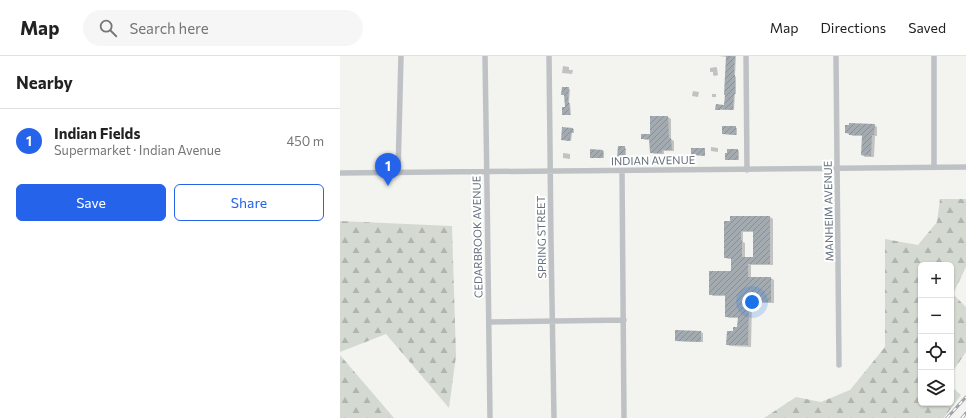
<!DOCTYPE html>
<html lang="en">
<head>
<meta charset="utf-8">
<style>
	:root { --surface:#fff; --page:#f6f6f6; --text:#222; --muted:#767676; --line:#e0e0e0; --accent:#2563eb }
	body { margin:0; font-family:Commissioner,sans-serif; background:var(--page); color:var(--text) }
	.controls { position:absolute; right:12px; bottom:12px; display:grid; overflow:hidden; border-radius:6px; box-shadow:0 1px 3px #0004 }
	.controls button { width:36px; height:36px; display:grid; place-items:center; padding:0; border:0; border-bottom:1px solid var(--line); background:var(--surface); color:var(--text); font:20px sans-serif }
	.you { position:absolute; left:412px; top:246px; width:14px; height:14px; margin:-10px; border:3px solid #fff; border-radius:50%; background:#1a73e8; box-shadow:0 0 0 6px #1a73e833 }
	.badge { display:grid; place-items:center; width:26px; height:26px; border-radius:50%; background:var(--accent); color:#fff; font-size:13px; font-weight:700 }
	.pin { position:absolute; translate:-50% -33px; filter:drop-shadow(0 1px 2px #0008) }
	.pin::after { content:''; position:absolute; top:21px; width:14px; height:12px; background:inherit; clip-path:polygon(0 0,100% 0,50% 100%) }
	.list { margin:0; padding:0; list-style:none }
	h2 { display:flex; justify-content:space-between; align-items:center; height:52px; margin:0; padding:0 16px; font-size:17px }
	h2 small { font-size:13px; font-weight:400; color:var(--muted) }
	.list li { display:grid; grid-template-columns:26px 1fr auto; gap:12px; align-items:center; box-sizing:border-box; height:64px; padding:0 16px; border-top:1px solid var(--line) }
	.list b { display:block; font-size:15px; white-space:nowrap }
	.list p { margin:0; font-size:13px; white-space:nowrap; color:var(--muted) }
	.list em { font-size:13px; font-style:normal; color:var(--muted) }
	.actions { display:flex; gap:8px; padding:12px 16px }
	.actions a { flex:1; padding:9px 0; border:1px solid var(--accent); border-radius:6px; text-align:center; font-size:14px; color:var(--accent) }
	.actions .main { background:var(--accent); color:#fff }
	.icon { flex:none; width:22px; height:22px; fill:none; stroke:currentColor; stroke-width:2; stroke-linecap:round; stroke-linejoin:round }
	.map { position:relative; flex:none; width:626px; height:362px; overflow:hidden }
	header { display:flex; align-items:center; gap:24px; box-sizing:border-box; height:56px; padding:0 20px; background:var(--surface); border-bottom:1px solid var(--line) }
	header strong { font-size:19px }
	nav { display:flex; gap:22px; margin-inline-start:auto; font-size:14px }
	.search { width:280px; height:36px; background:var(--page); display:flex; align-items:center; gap:10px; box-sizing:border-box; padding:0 14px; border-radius:22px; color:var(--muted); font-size:15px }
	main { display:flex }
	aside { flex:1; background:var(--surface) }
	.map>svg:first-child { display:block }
</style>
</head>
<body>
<header>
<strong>Map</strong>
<div class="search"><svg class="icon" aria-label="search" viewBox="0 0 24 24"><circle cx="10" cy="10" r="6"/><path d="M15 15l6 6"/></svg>Search here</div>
<nav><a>Map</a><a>Directions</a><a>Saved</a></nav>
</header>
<main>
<aside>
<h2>Nearby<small></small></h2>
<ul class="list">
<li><span class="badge">1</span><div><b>Indian Fields</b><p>Supermarket · Indian Avenue</p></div><em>450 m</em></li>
</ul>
<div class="actions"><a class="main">Save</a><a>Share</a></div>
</aside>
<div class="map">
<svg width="626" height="362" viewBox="0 0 626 362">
	<defs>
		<pattern id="forest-firs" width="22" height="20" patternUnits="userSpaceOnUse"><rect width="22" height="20" fill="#d4dad1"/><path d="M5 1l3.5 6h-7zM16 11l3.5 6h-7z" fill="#b0b5af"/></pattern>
		<pattern id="building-hatch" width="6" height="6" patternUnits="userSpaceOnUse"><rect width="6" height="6" fill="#a4abb0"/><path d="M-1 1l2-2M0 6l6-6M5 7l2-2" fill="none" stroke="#899094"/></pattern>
	</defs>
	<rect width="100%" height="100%" fill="#f3f3f0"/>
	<path fill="url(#forest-firs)" d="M 600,143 L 626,143 L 626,211 L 613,238 L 626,251 L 626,296 L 611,318 L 611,209 L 581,209 L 581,347 L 611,347 L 611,330 L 621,339 L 604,362 L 424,362 L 456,341 L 481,346 L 510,334 L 545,291 L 545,183 L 578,189 L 597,166 Z
		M 0,165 L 112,170 L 116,300 L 109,352 L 46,278 L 0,296 Z
		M 0,299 L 54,362 L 0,362 Z"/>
	<path fill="#0003" fill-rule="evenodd" d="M 379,0 L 396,0 L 395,20 L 396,21 L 396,38 L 395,38 L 394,54 L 376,54 L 385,50 L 387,1 Z
		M 223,10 L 229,11 L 229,14 L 233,14 L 232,18 L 222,17 Z
		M 376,11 L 377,12 L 378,19 L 375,20 L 373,19 L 373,16 L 370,16 L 370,12 Z
		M 223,32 L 230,33 L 229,47 L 230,47 L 231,59 L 223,59 L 226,52 L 225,39 L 222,38 Z
		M 353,35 L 359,36 L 358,41 L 352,40 Z
		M 372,38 L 376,38 L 376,41 L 372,41 Z
		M 311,61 L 328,61 L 331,63 L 331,83 L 334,85 L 334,95 L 324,95 L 324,98 L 314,98 L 311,96 L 310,84 L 305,84 L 302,82 L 311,79 Z
		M 534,69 L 537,71 L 537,80 L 535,80 L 534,101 L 525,101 L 522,99 L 523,80 L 513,80 L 506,77 Z
		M 383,71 L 397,72 L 397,79 L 384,78 Z
		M 233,73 L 234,73 L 234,77 L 232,77 L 231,85 L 224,84 Z
		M 279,91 L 286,92 L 286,103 L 278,102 Z
		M 371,91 L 378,92 L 378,96 L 371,95 Z
		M 398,94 L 399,95 L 399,104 L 386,103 Z
		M 263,95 L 264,95 L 264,102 L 251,101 Z
		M 223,97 L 230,98 L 230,103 L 223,102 Z
		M 430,161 L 433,163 L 433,209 L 411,209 L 411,222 L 431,222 L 434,224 L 434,247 L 412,247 L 411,291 L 390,290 L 387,288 L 394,276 L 398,272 L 399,262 L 389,262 L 386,260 L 386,240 L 373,240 L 370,238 L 392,216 L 392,203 L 388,203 L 385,201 L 385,166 ZM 403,176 L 414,176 L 414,202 L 405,202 L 405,187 L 403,186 Z
		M 361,276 L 363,277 L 363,286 L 338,285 L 336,284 Z"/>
	<path fill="url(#building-hatch)" fill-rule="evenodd" d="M 386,0 L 395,0 L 394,19 L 395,19 L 395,38 L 394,38 L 393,54 L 380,53 L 380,54 L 375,54 L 376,48 L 384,49 L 385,39 L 384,39 Z
		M 222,31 L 229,31 L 228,46 L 229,46 L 230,59 L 222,59 L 222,51 L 225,51 L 224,39 L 221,39 Z
		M 310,60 L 328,60 L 329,82 L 331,82 L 332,94 L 322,94 L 322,97 L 310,97 L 309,83 L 301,83 L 301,78 L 310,78 Z
		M 509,67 L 535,68 L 534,79 L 532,79 L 531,100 L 521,99 L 522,79 L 509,79 L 509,77 L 505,77 L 505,69 L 509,69 Z
		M 382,70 L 396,70 L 396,79 L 382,78 Z
		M 222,71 L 233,72 L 233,77 L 231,77 L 230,85 L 221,84 Z
		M 278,90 L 285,90 L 285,103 L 277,102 Z
		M 351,92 L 365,92 L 365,100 L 351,99 Z
		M 250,93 L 263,94 L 263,102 L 250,102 Z
		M 387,93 L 398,93 L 398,104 L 385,104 L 385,97 L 387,97 Z
		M 390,160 L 430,160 L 430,208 L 408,208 L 408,221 L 431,221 L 431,246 L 409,246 L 408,289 L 386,289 L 387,275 L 393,275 L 393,271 L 397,271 L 398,261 L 385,261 L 385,239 L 369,239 L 369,215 L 391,215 L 391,202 L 384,202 L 384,165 L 390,165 ZM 401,175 L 413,175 L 413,201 L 402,201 L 402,184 L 401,184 Z
		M 335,274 L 361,275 L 361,286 L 335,285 Z"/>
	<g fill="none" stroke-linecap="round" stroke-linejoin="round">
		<path stroke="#bfc2c5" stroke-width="5.5" d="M 145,0 L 147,132 L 150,362
			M 209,0 L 211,185 L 214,362
			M 406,0 L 407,114
			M 496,0 L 499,309
			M 594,111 L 594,0
			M 282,115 L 284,362
			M 0,117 L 626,111
			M 58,117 L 61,0
			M 149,266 L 284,264"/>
		<defs>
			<path id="rail" d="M 607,362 L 626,341
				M 622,362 L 626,357"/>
		</defs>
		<use href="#rail" stroke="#a0a4a9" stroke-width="3"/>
		<use href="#rail" stroke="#fff" stroke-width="1.5" stroke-dasharray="4.5" stroke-linecap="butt"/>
	</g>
	<g text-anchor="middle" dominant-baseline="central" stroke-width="4" stroke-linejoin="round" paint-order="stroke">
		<g font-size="11" fill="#65717e" stroke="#fff">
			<text transform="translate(313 104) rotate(-1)">INDIAN AVENUE</text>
			<text transform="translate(488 155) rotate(-91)">MANHEIM AVENUE</text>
			<text transform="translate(137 181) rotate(-91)">CEDARBROOK AVENUE</text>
			<text transform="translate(201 181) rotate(-91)">SPRING STREET</text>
		</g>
	</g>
</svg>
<div class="controls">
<button>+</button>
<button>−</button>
<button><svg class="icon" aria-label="locate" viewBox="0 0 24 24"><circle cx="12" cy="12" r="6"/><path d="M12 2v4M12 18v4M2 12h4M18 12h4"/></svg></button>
<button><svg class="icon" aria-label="layers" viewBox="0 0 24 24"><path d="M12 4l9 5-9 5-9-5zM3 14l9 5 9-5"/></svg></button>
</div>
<div class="you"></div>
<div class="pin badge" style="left:48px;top:130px">1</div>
</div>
</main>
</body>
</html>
